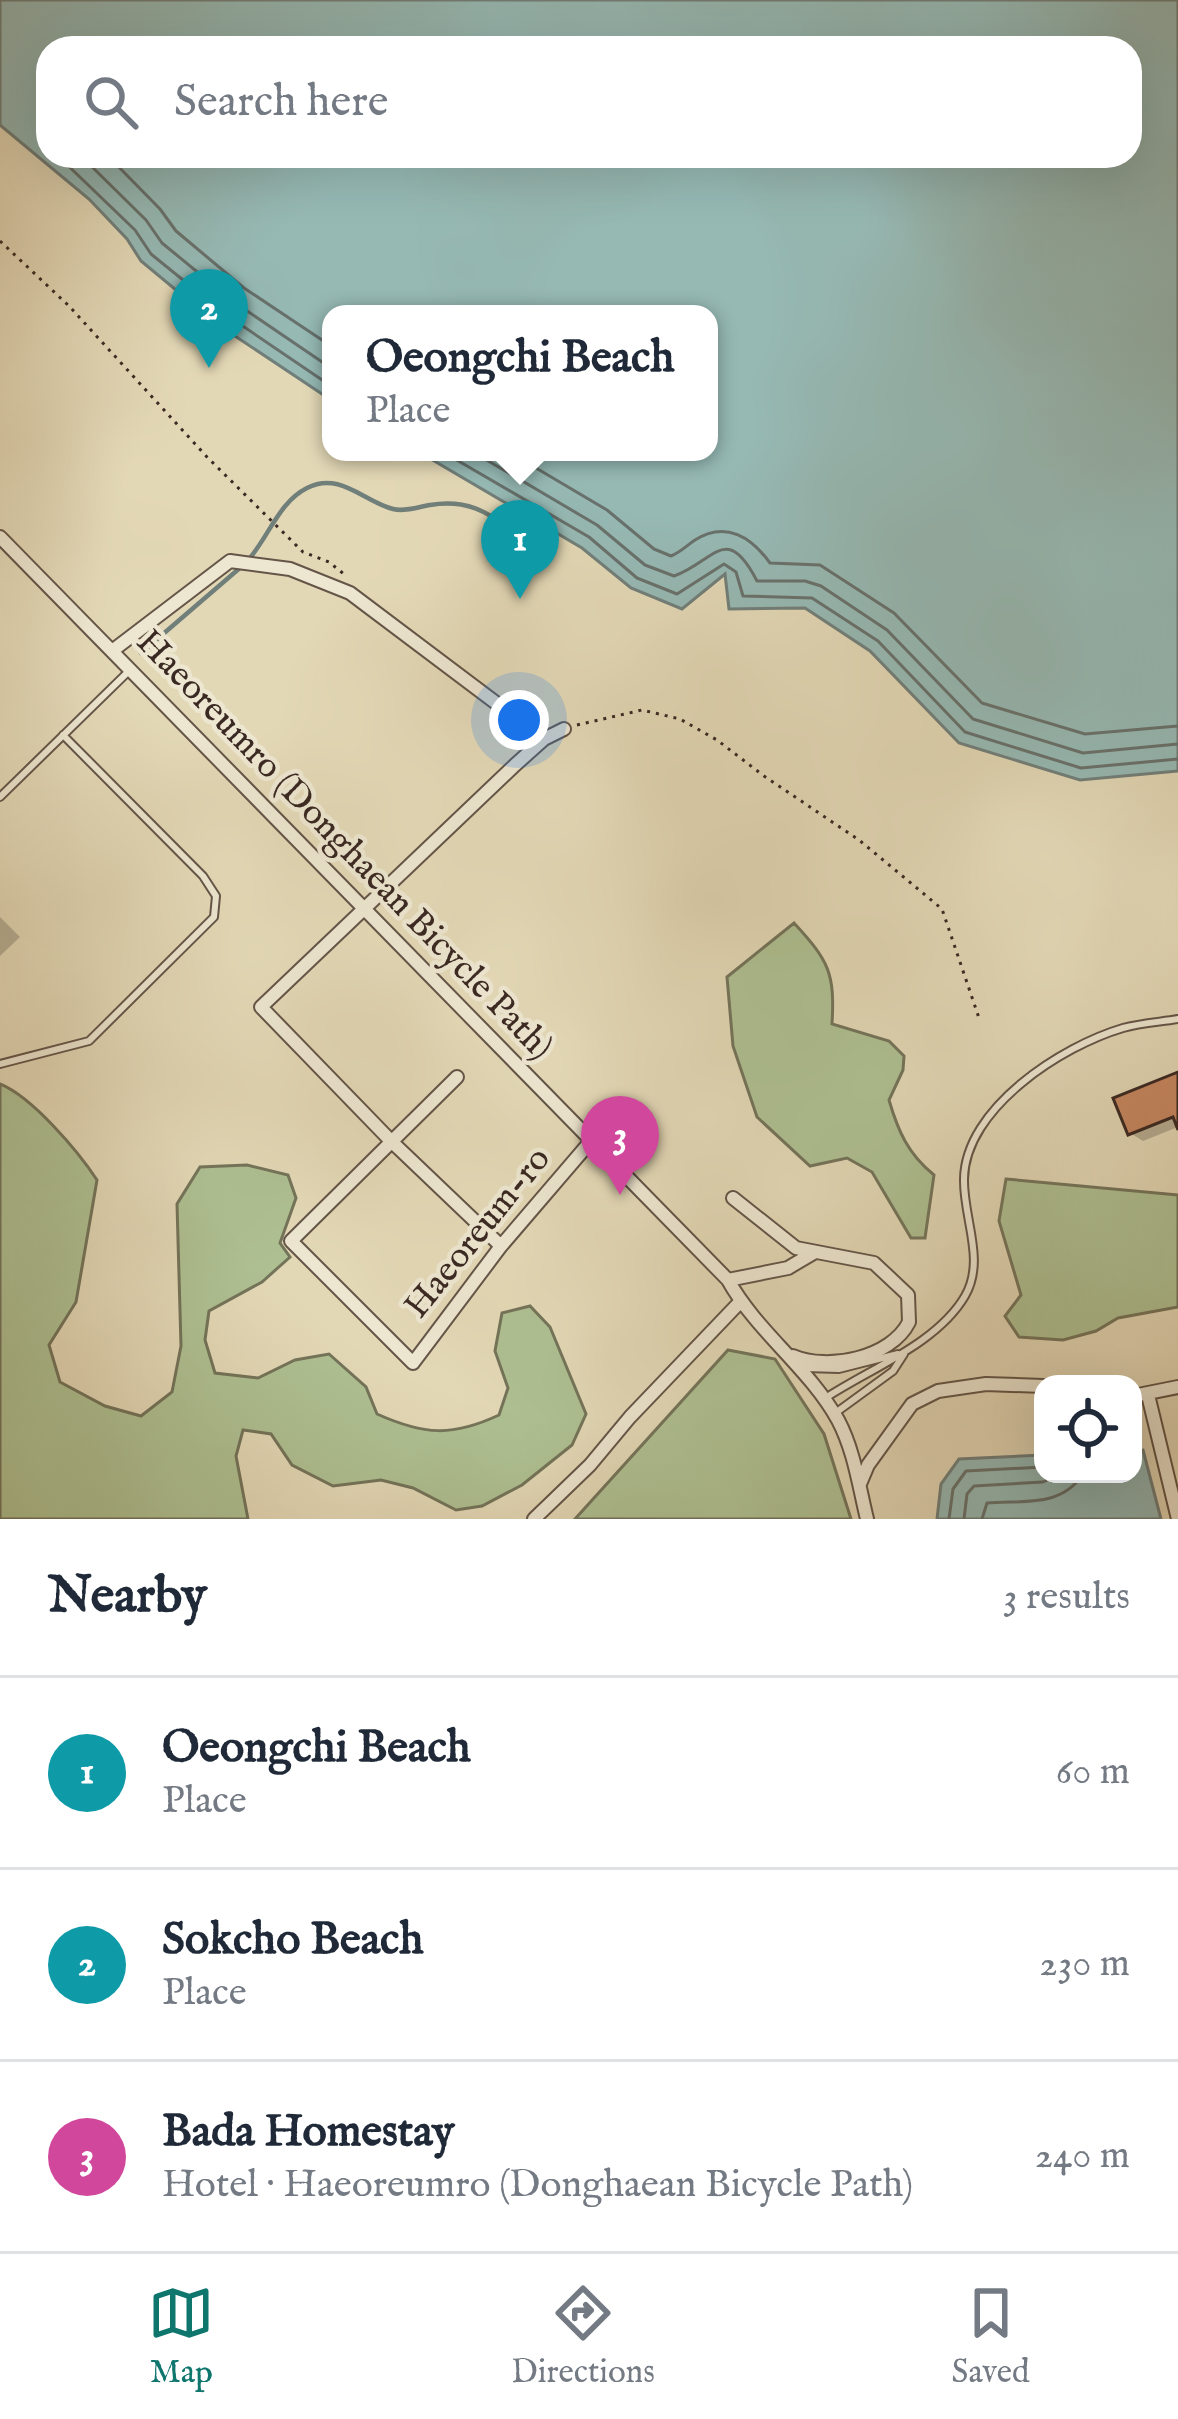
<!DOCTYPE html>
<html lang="en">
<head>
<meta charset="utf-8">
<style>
	:root { --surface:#fff; --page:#f6f6f7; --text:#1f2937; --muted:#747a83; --line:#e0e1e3; --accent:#0f766e }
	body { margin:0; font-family:"IM FELL English",serif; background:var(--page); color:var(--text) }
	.controls { position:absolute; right:36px; bottom:36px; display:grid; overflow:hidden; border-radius:24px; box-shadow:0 12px 48px #0002 }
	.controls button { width:108px; height:108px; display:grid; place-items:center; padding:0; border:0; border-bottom:3px solid var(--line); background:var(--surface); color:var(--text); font:60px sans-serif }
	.you { position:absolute; left:519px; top:720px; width:42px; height:42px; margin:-30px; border:9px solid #fff; border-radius:50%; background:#1a73e8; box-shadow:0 0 0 18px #1a73e833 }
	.badge { display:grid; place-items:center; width:78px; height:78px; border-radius:50%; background:var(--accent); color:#fff; font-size:39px; font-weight:700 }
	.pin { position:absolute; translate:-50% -99px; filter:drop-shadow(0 3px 6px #0008) }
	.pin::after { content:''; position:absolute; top:63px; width:42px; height:36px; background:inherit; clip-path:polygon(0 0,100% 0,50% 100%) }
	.popup { position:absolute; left:322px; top:305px; width:396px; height:156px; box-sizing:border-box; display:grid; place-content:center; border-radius:24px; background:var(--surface); filter:drop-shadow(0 3px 9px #0005); font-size:39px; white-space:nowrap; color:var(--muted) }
	.popup b { font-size:45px; color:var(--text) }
	.popup::after { content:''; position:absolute; left:50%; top:100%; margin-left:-24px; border:24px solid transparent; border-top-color:var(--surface) }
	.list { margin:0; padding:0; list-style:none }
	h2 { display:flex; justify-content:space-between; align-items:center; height:156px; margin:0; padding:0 48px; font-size:51px }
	h2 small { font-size:39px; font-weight:400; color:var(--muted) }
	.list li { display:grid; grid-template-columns:78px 1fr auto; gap:36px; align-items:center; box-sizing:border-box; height:192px; padding:0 48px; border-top:3px solid var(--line) }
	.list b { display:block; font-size:45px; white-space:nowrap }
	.list p { margin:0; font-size:39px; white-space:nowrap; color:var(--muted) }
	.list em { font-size:39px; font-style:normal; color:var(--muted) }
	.icon { flex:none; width:66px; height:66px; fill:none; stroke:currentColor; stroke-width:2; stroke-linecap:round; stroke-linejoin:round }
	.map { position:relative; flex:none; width:1178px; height:1519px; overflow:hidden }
	.search { position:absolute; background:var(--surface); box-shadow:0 12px 48px #0002; left:36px; right:36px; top:36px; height:132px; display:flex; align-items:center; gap:30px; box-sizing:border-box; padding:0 42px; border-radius:36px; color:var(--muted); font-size:45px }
	.sheet { height:732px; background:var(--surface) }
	nav { display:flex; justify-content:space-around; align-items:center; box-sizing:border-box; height:168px; border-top:3px solid var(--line); background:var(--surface); font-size:33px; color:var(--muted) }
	nav a { display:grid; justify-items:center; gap:6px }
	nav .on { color:var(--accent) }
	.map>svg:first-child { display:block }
</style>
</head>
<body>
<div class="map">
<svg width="1178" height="1519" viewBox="0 0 1178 1519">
	<rect width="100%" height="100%" fill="#e3d8b6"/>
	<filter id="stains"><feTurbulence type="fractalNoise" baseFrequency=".00167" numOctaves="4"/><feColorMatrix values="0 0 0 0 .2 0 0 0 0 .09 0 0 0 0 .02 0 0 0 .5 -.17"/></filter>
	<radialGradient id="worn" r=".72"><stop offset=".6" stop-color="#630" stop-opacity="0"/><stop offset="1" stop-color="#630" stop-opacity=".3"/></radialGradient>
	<path fill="#aec092" stroke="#74745a" stroke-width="3" d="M 794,923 C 829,961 835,973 832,1024 L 889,1041 L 904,1056 L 903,1070 L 889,1100 C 898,1131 908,1154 934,1175 L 925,1238 L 911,1238 L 872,1172 L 847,1158 L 810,1166 L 757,1117 L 733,1046 L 727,977 Z
		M 0,1084 C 32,1097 78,1151 97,1180 L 76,1302 L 49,1345 L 60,1382 L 105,1406 L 141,1416 L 172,1392 L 181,1346 L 177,1204 L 200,1167 L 247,1165 L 288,1175 L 296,1198 L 280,1243 L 290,1257 L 262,1282 L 209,1311 L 205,1340 L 215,1373 L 258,1378 L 295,1360 L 329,1354 L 366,1387 L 377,1414 C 424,1435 452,1437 499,1415 L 508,1388 L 495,1351 L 502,1313 L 530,1306 L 550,1327 L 586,1414 L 572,1445 L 522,1485 L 482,1506 L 456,1510 L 413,1488 L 381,1480 L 333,1486 L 292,1465 L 271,1434 L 243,1430 L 236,1456 L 248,1519 L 0,1519 Z
		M 1006,1179 L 1178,1195 L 1178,1307 L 1118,1318 L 1096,1331 L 1063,1340 L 1019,1337 L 1005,1316 L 1021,1295 L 999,1221 Z
		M 728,1350 L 775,1359 L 824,1434 L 851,1519 L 575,1519 Z"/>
	<path fill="#96b9b4" stroke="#717f7a" stroke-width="3" fill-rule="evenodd" d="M 0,0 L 1178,0 L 1178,771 L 1080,780 L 959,743 L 870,651 L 805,608 L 729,609 L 725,574 L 682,609 L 631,588 L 582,548 L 419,452 L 709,452 L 709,314 L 331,314 L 331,400 L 217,324 L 141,261 L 127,239 L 89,199 L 0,125 ZM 48,48 L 1130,48 L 1130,156 L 48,156 Z
		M 1143,1450 L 1161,1519 L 937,1519 L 941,1484 L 959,1459 L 1043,1455 L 1043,1474 L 1133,1474 L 1133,1451 Z"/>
	<path fill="#0003" d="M 0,917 L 20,937 L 0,956 Z
		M 1178,1075 L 1178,1127 L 1143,1141 L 1130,1133 Z"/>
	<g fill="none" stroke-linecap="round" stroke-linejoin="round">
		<path stroke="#68716c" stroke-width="3" d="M 58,156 L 135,230 L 151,254 L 225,314 L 331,386
			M 81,156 L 146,220 L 162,243 L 234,302 L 331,368
			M 108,156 L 160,209 L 176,231 L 244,288 L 331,346
			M 443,452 L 589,537 L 637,578 L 677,594 L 724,564 L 736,572 L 743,596 L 812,598 L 878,641 L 965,732 L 1081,768 L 1178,759
			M 473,452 L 597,525 L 645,565 L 674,576 C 714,562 726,521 757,581 L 805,581 L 821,586 L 887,630 L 973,719 L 1083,753 L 1178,744
			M 509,452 L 607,510 L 654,549 L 671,556 C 681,552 686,546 695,540 C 726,520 752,538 770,563 L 820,565 L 894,613 L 982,703 L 1085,734 L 1178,726
			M 949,1519 L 953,1489 L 966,1471 L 1043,1467
			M 964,1519 L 967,1494 L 974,1486 L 1043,1482 L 1061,1474
			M 982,1519 L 987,1503 C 1022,1500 1061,1508 1083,1474"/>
		<path stroke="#717f7a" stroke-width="4.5" d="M 249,559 C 269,536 279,502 307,488 C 340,471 364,502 393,509 C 405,512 418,507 430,505 C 466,499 487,511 514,532 L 523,532 L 536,520
			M 141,653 L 241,567"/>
	</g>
	<path fill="#c68761" stroke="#3a2923" stroke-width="3" d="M 1178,1072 L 1178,1130 L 1173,1117 L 1128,1135 L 1113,1098 Z"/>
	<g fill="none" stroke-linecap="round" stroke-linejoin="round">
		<defs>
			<path id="lane" d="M 0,797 L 130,670
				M 0,1064 L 89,1041 L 214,917 L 216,896 L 203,876 L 63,735
				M 805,1368 L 839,1369 L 898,1354
				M 824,1399 C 869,1369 937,1344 965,1296 C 986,1260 963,1218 964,1179 C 965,1108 1062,1046 1123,1028 C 1141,1023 1160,1022 1178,1019
				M 834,1414 L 893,1371 L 904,1354"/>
			<path id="street" d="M 0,537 L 728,1280 C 757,1332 809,1368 838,1420 C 854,1450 859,1486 867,1519
				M 112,651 L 230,561 L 290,569 L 350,593 L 544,739
				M 457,1077 L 291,1241 L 413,1363 L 501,1246 L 591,1141
				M 733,1198 L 796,1248 L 874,1263 L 908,1295 L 909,1322 C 891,1358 828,1371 793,1356
				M 501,1246 L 391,1141 L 261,1007 L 515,765 L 544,739 L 564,729
				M 728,1280 L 788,1268 L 815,1252
				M 1148,1395 L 1178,1519
				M 1133,1396 L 1178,1387
				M 860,1484 L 868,1465 L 912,1404 L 938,1391 L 986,1384 L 1043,1386
				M 534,1519 L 590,1465 L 630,1417 L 740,1302"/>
		</defs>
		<use href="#lane" stroke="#645548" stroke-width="10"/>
		<use href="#street" stroke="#645548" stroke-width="16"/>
		<path stroke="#3a2923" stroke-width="3" stroke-dasharray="3 6" stroke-linecap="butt" d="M 0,241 L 69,306 L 207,457 L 303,552 L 329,562 L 345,575
			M 577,725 L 642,710 L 680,719 L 717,740 L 764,776 L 859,840 L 942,909 L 979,1018"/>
		<use href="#lane" stroke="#ede6d0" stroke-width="6"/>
		<use href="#street" stroke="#ede6d0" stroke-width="12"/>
	</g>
	<g text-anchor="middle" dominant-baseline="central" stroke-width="9" stroke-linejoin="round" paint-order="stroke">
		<g font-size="36" fill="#3a2923" stroke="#ede6d0">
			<text transform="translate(344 845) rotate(46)">Haeoreumro (Donghaean Bicycle Path)</text>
			<text transform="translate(478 1233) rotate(-51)">Haeoreum-ro</text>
		</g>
	</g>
	<rect width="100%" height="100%" filter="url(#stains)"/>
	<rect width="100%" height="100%" fill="url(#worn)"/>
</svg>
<div class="controls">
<button><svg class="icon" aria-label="locate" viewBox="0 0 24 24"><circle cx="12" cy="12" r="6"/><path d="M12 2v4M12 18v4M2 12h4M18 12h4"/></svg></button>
</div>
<div class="you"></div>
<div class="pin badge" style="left:520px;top:599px;background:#0f9aa8">1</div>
<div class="popup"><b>Oeongchi Beach</b>Place</div>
<div class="pin badge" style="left:209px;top:368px;background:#0f9aa8">2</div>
<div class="pin badge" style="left:620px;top:1195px;background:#d1479c">3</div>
<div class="search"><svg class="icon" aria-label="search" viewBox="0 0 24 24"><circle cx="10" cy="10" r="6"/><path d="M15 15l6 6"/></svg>Search here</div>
</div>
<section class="sheet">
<h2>Nearby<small>3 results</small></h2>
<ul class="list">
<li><span class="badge" style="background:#0f9aa8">1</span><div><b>Oeongchi Beach</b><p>Place</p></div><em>60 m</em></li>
<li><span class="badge" style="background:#0f9aa8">2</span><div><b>Sokcho Beach</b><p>Place</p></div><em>230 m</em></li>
<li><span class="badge" style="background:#d1479c">3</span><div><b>Bada Homestay</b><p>Hotel · Haeoreumro (Donghaean Bicycle Path)</p></div><em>240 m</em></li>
</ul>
</section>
<nav>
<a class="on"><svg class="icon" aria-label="map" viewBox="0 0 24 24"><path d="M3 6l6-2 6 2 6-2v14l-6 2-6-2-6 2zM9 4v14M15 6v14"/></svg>Map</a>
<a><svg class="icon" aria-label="directions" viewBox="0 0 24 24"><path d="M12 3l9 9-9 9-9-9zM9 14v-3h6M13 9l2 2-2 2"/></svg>Directions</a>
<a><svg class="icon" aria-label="saved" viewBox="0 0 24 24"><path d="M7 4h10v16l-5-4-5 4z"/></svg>Saved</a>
</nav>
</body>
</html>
